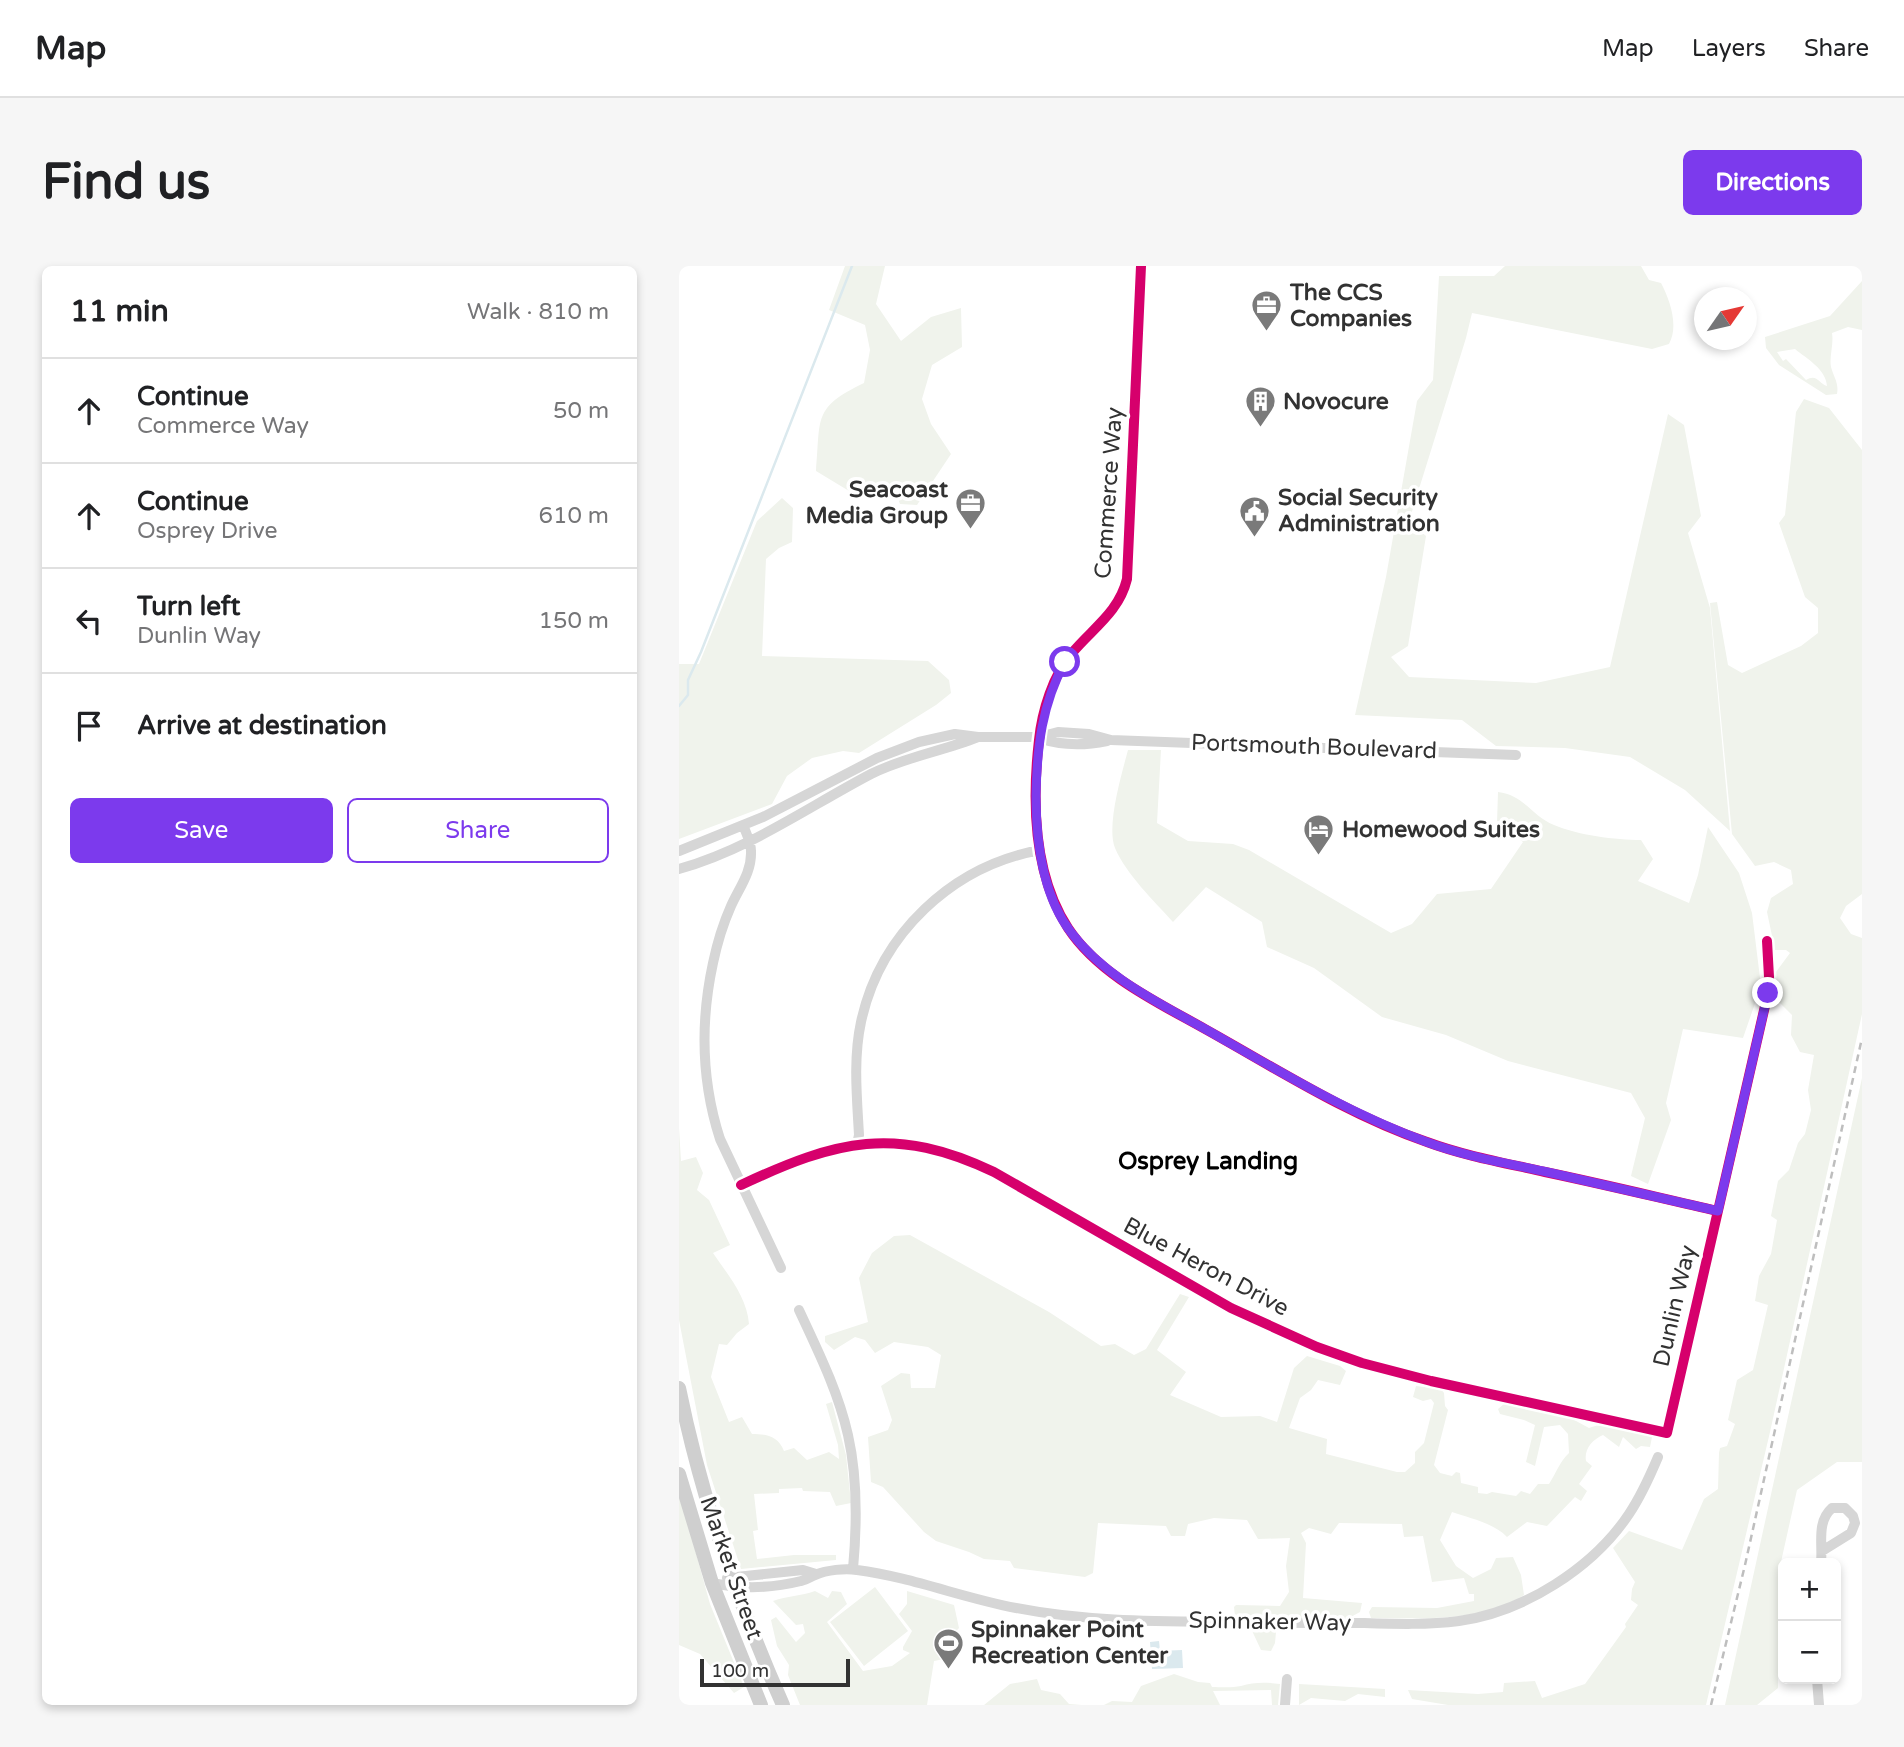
<!DOCTYPE html>
<html lang="en">
<head>
<meta charset="utf-8">
<style>
	:root { --surface:#fff; --page:#f6f6f6; --text:#202124; --muted:#757577; --line:#e0e0e0; --accent:#7c3aed }
	body { margin:0; font-family:"Varela Round",sans-serif; background:var(--page); color:var(--text) }
	.controls { position:absolute; right:21px; bottom:21px; display:grid; overflow:hidden; border-radius:10px; box-shadow:0 4px 10px #0003 }
	.controls button { width:63px; height:63px; display:grid; place-items:center; padding:0; border:0; border-bottom:2px solid var(--line); background:var(--surface); color:var(--text); font:35px sans-serif }
	.compass { position:absolute; left:1015px; top:21px; width:63px; height:63px; border-radius:50%; background:var(--surface); box-shadow:0 4px 10px #0003; rotate:56deg }
	.scale { position:absolute; left:21px; bottom:18px; width:150px; box-sizing:border-box; padding-left:7px; border:4px solid #323232; border-top:0; font-size:19px; line-height:24px; white-space:nowrap; color:#323232; -webkit-text-stroke:5px #fff; paint-order:stroke }
	.stop { position:absolute; width:21px; height:21px; margin:-16px; border:5px solid #7c3aed; border-radius:50%; background:#fff }
	.stop.end { background:#7c3aed; border-color:#fff; box-shadow:0 2px 7px #0008 }
	.list { margin:0; padding:0; list-style:none }
	h2 { display:flex; justify-content:space-between; align-items:center; height:91px; margin:0; padding:0 28px; font-size:30px }
	h2 small { font-size:23px; font-weight:400; color:var(--muted) }
	.list li { display:grid; grid-template-columns:46px 1fr auto; gap:21px; align-items:center; box-sizing:border-box; height:105px; padding:0 28px; border-top:2px solid var(--line) }
	.list b { display:block; font-size:26px; white-space:nowrap }
	.list p { margin:0; font-size:23px; white-space:nowrap; color:var(--muted) }
	.list em { font-size:23px; font-style:normal; color:var(--muted) }
	.actions { display:flex; gap:14px; padding:21px 28px }
	.actions a { flex:1; padding:16px 0; border:2px solid var(--accent); border-radius:10px; text-align:center; font-size:24px; color:var(--accent) }
	.actions .main { background:var(--accent); color:#fff }
	.icon { flex:none; width:38px; height:38px; fill:none; stroke:currentColor; stroke-width:2; stroke-linecap:round; stroke-linejoin:round }
	.map { position:relative; flex:none; width:1183px; height:1439px; overflow:hidden; border-radius:10px }
	header { display:flex; align-items:center; gap:42px; box-sizing:border-box; height:98px; padding:0 35px; background:var(--surface); border-bottom:2px solid var(--line) }
	header strong { font-size:33px }
	nav { display:flex; gap:38px; margin-inline-start:auto; font-size:24px }
	.intro { display:flex; align-items:center; justify-content:space-between; box-sizing:border-box; height:168px; padding:0 42px }
	h1 { margin:0; font-size:49px }
	.button { padding:18px 32px; border-radius:10px; background:var(--accent); color:#fff; font-size:24px; font-weight:700 }
	main { display:flex; gap:42px; padding:0 42px }
	aside { flex:1; background:var(--surface); border-radius:10px; box-shadow:0 4px 10px #0003 }
	.map>svg:first-child { display:block }
</style>
</head>
<body>
<header>
<strong>Map</strong>
<nav><a>Map</a><a>Layers</a><a>Share</a></nav>
</header>
<div class="intro"><h1>Find us</h1><a class="button">Directions</a></div>
<main>
<aside>
<h2>11 min<small>Walk · 810 m</small></h2>
<ul class="list">
<li><svg class="icon" aria-label="ahead" viewBox="0 0 24 24"><path d="M12 20V5M6 11l6-6 6 6"/></svg><div><b>Continue</b><p>Commerce Way</p></div><em>50 m</em></li>
<li><svg class="icon" aria-label="ahead" viewBox="0 0 24 24"><path d="M12 20V5M6 11l6-6 6 6"/></svg><div><b>Continue</b><p>Osprey Drive</p></div><em>610 m</em></li>
<li><svg class="icon" aria-label="left" viewBox="0 0 24 24"><path d="M17 20v-9H6M10 6l-5 5 5 5"/></svg><div><b>Turn left</b><p>Dunlin Way</p></div><em>150 m</em></li>
<li><svg class="icon" aria-label="arrive" viewBox="0 0 24 24"><path d="M6 21V4h12l-3 4 3 4H6"/></svg><div><b>Arrive at destination</b></div></li>
</ul>
<div class="actions"><a class="main">Save</a><a>Share</a></div>
</aside>
<div class="map">
<svg width="1183" height="1439" viewBox="0 0 1183 1439">
	<rect width="100%" height="100%" fill="#fff"/>
	<path fill="#f0f3ec" fill-rule="evenodd" d="M 166,0 L 206,0 L 197,38 L 222,75 L 252,51 L 282,42 L 283,81 L 253,99 L 243,133 L 252,158 L 272,188 L 238,239 L 221,238 L 217,228 L 175,228 L 137,205 C 142,152 133,142 185,117 L 191,84 L 186,59 L 150,44 Z
		M 826,0 L 962,0 L 970,14 L 982,17 C 991,34 1000,60 990,78 L 973,83 L 793,47 L 787,72 L 730,255 L 747,270 L 729,380 L 712,391 L 730,411 L 857,417 L 931,401 L 989,148 L 1005,159 L 1022,250 L 1009,267 L 1031,342 L 1051,565 L 1006,524 L 951,491 L 886,482 L 817,480 L 783,454 L 676,449 L 707,311 L 738,135 L 754,114 L 760,10 L 815,10 Z
		M 1183,15 L 1183,64 L 1169,61 L 1153,67 C 1155,78 1150,91 1152,101 C 1155,112 1160,117 1158,128 L 1147,129 L 1100,99 L 1087,82 L 1086,71 L 1151,50 ZM 1116,83 C 1128,93 1147,103 1148,120 C 1140,118 1138,107 1127,114 L 1107,93 L 1104,95 L 1098,86 Z
		M 1125,133 L 1150,142 L 1183,184 L 1183,628 L 1167,640 L 1161,652 L 1172,668 L 1183,672 L 1183,748 L 1091,1166 L 1027,1439 L 769,1439 L 733,1433 L 729,1424 L 799,1428 L 824,1426 L 825,1417 L 856,1415 L 863,1432 L 906,1418 L 947,1361 L 946,1358 L 959,1339 L 952,1334 L 953,1323 L 956,1316 L 934,1282 L 950,1265 L 1003,1284 L 1025,1233 L 1039,1223 L 1040,1187 L 1041,1182 L 1048,1180 L 1056,1158 L 1049,1154 L 1058,1114 L 1074,1104 L 1089,1039 L 1076,1035 L 1080,1010 L 1092,988 L 1098,954 L 1092,950 L 1099,915 L 1110,904 L 1119,877 L 1126,868 L 1132,844 L 1129,824 L 1135,789 L 1121,786 L 1112,769 L 1113,749 L 1095,731 L 1097,706 L 1111,687 L 1107,684 L 1096,684 L 1088,646 L 1092,632 L 1114,618 L 1112,604 L 1095,596 L 1076,600 L 1053,568 L 1031,337 L 1038,336 L 1049,399 L 1063,407 L 1122,380 L 1139,367 L 1139,342 L 1126,331 L 1100,257 L 1106,249 L 1117,146 Z
		M 103,232 L 114,242 L 113,276 L 100,282 L 87,293 L 83,390 L 249,395 L 270,414 L 272,427 L 257,439 L 180,487 L 164,485 L 133,492 L 108,510 L 93,538 L 0,573 L 0,398 L 20,398 L 78,255 Z
		M 449,484 L 482,484 L 478,557 L 509,575 L 554,578 L 570,584 L 712,667 L 733,658 L 758,628 L 812,623 L 844,576 L 818,557 L 819,526 C 845,529 853,550 875,559 C 898,569 937,574 962,574 L 974,593 L 959,615 L 1010,637 L 1019,609 L 1029,561 L 1060,607 L 1073,647 L 1082,720 L 1064,772 L 1004,763 L 987,837 L 992,854 L 969,918 L 952,910 L 966,852 L 952,827 L 829,795 L 767,769 L 703,751 L 635,702 L 588,681 L 583,656 L 527,621 L 494,656 C 475,635 447,608 436,582 C 427,560 443,507 449,484 Z
		M 1183,812 L 1183,1196 L 1158,1196 L 1118,1224 L 1100,1305 L 1099,1422 L 1078,1439 L 1046,1439 Z
		M 0,862 L 2,895 L 17,891 L 24,907 L 18,924 L 30,934 L 51,979 L 34,987 C 49,1009 68,1031 70,1058 L 58,1067 L 48,1079 L 40,1078 L 32,1111 L 50,1156 L 63,1151 L 73,1168 C 88,1168 99,1170 105,1185 L 115,1182 L 128,1194 L 150,1186 L 160,1193 L 159,1179 L 147,1138 L 153,1136 L 167,1189 L 172,1237 L 157,1240 L 151,1226 L 124,1225 L 123,1222 L 100,1223 L 100,1227 L 75,1228 L 79,1264 L 74,1265 L 78,1293 L 115,1289 L 157,1289 L 157,1294 L 62,1303 L 28,1199 L 0,1054 Z
		M 231,969 L 370,1046 L 422,1080 L 436,1078 L 455,1089 L 467,1083 L 501,1028 L 510,1031 L 478,1084 L 507,1106 L 491,1129 L 542,1151 L 581,1150 L 598,1156 L 615,1102 L 628,1090 L 661,1100 L 667,1105 L 661,1119 L 639,1114 L 632,1124 L 621,1132 L 610,1162 L 648,1173 L 647,1188 L 718,1206 L 726,1206 L 736,1197 L 736,1186 L 745,1177 L 755,1137 L 752,1133 L 744,1135 L 734,1131 L 737,1120 L 762,1123 L 765,1127 L 766,1140 L 769,1144 L 755,1199 L 761,1207 L 773,1210 L 777,1206 L 781,1207 L 782,1217 L 799,1221 L 799,1227 L 808,1228 L 813,1226 L 837,1230 L 842,1225 L 851,1228 L 859,1218 L 870,1218 C 877,1207 881,1195 890,1187 L 889,1168 L 881,1159 L 865,1161 L 856,1200 L 847,1196 L 856,1159 L 845,1154 L 821,1148 L 819,1143 L 825,1138 L 886,1149 L 910,1162 C 930,1154 954,1166 973,1171 L 971,1181 L 962,1180 L 957,1183 L 944,1171 L 940,1181 L 924,1169 C 913,1174 905,1183 907,1195 L 913,1200 L 900,1218 L 908,1225 L 902,1235 L 896,1231 L 868,1260 L 848,1256 L 828,1271 C 815,1257 790,1252 773,1246 L 761,1274 L 777,1300 L 794,1312 L 812,1303 L 817,1292 L 834,1291 L 842,1309 L 845,1329 C 800,1357 743,1352 692,1352 L 690,1346 L 693,1341 L 758,1342 L 795,1335 L 795,1328 L 790,1328 L 785,1312 L 753,1316 L 744,1270 L 725,1271 L 723,1258 L 660,1257 L 652,1268 L 630,1262 L 622,1267 L 627,1277 L 624,1332 L 683,1337 L 681,1346 L 668,1353 L 598,1355 L 596,1377 L 592,1385 L 582,1384 L 568,1354 L 556,1350 L 555,1341 L 557,1339 L 601,1340 L 610,1326 L 607,1300 L 611,1272 L 579,1273 L 568,1254 L 535,1252 L 509,1258 L 506,1270 L 492,1270 L 487,1260 L 419,1257 L 414,1307 L 406,1311 L 335,1302 L 331,1295 L 305,1293 L 290,1286 L 257,1275 L 245,1266 L 204,1221 L 192,1216 L 189,1171 L 209,1164 L 213,1154 L 202,1120 L 222,1107 L 231,1108 L 232,1122 L 256,1122 L 262,1089 L 249,1081 L 215,1076 L 196,1087 L 186,1074 L 176,1071 L 155,1084 L 146,1076 L 146,1070 L 189,1056 L 180,1012 L 193,987 L 215,970 Z
		M 0,1226 L 31,1338 L 65,1421 L 55,1427 L 21,1388 L 0,1379 Z
		M 196,1321 L 229,1365 L 185,1400 L 151,1356 Z
		M 136,1325 L 149,1332 L 153,1325 L 162,1326 L 168,1338 L 148,1356 L 184,1405 L 213,1400 L 231,1387 L 224,1384 L 224,1381 L 233,1365 L 220,1348 L 228,1338 L 228,1325 L 275,1339 L 280,1362 L 267,1376 L 265,1383 L 270,1392 L 255,1395 L 248,1439 L 121,1439 L 109,1409 L 110,1399 L 98,1380 L 92,1354 L 97,1351 L 117,1376 L 126,1367 L 124,1358 L 117,1359 L 94,1335 C 108,1330 122,1330 136,1325 Z
		M 495,1408 L 519,1416 L 531,1417 L 533,1421 C 541,1421 553,1422 562,1420 C 575,1416 586,1416 601,1418 L 599,1439 L 593,1439 L 592,1424 L 534,1425 L 533,1423 L 541,1439 L 425,1439 L 433,1435 L 453,1436 L 462,1420 Z
		M 358,1413 L 362,1424 L 381,1428 L 390,1438 L 403,1439 L 305,1439 L 331,1418 Z
		M 620,1418 L 706,1423 L 706,1431 L 679,1428 L 666,1435 L 632,1432 L 620,1439 Z"/>
	<path fill="#dbe9ee" d="M 480,1375 L 481,1385 L 503,1384 L 504,1402 L 473,1403 L 471,1376 Z"/>
	<g fill="none" stroke-linecap="round" stroke-linejoin="round">
		<path stroke="#dbe9ee" stroke-width="2.5" d="M 0,440 L 9,429 L 9,414 L 22,386 L 173,0"/>
		<path stroke="#d6d6d6" stroke-width="10" d="M 462,0 L 448,313 C 440,346 414,362 393,387 C 374,409 363,445 360,474 C 353,535 354,608 389,662 C 420,709 478,736 526,763 C 598,803 669,849 748,876 C 786,890 826,897 866,906 C 924,918 981,932 1039,945
			M 360,472 C 383,480 404,480 428,475
			M 64,559 C 67,567 72,576 72,585 C 73,606 60,622 52,640 C 44,658 38,678 34,697 C 21,757 22,814 41,873 L 102,1002
			M 0,585 L 84,551 L 198,492 L 240,476 L 276,468 L 299,471 L 360,471 L 379,466 L 410,468 L 432,474 L 837,489
			M 0,603 C 69,584 129,541 192,508 C 226,491 264,485 299,471
			M 178,878 L 180,869 C 178,832 174,793 182,756 C 201,668 273,600 361,584
			M 62,919 C 158,874 216,859 315,906 L 552,1042 L 638,1081 L 683,1097 L 752,1115 L 988,1167 L 1086,740 L 1090,711 L 1088,675
			M 120,1044 C 139,1085 159,1125 169,1169 C 179,1213 178,1259 174,1303
			M 1142,1297 C 1144,1279 1137,1256 1153,1242 L 1166,1242 L 1174,1250 L 1176,1257 L 1172,1267 L 1143,1285
			M 48,1312 L 124,1304 L 137,1308
			M 33,1317 C 62,1323 94,1322 122,1315 C 128,1314 131,1311 136,1309 C 148,1304 166,1302 178,1304 C 232,1311 284,1332 337,1342 C 413,1357 492,1355 569,1356 C 608,1357 647,1357 685,1357 C 717,1358 749,1359 780,1355 C 845,1346 914,1302 950,1248 C 962,1230 971,1210 979,1191
			M 1138,1413 L 1140,1439
			M 606,1439 L 608,1413"/>
		<path stroke="#cfcfcf" stroke-width="14" d="M 0,1122 C 22,1231 59,1337 104,1439
			M 0,1208 L 33,1317 L 82,1439"/>
		<path stroke="#bebebe" stroke-width="2.5" stroke-dasharray="7 5" stroke-linecap="butt" d="M 1032,1439 L 1066,1299 L 1183,772"/>
		<defs>
			<path id="cycleway" d="M 462,0 L 448,313 C 440,346 414,362 393,387 C 374,409 363,445 360,474 C 353,535 354,608 389,662 C 420,709 478,736 526,763 C 598,803 669,849 748,876 C 786,890 826,897 866,906 C 924,918 981,932 1039,945
				M 62,919 C 158,874 216,859 315,906 L 552,1042 L 638,1081 L 683,1097 L 752,1115 L 988,1167 L 1086,740 L 1090,711 L 1088,675"/>
		</defs>
		<use href="#cycleway" stroke="#fff" stroke-width="15"/>
		<use href="#cycleway" stroke="#d6006c" stroke-width="10"/>
	</g>
	<g fill="none" stroke-linecap="round" stroke-linejoin="round">
		<path stroke="#7c3aed" stroke-width="9" d="M 386,396 C 363,438 358,481 357,529 C 357,574 363,628 391,665 C 425,711 480,737 528,764 C 598,804 669,847 745,875 C 784,890 827,897 868,906 C 925,919 982,932 1039,945 L 1089,727"/>
	</g>
	<defs>
		<symbol id="office-pin" viewBox="-11 -11 22 30"><path d="M0 17L-7.5 6A9.5 9.5 0 1 1 7.5 6Z" fill="#7a7a7a" stroke="#fff"/><path d="M-6-3h4V-5.5h4V-3h4V5H-6ZM-1-4.5V-3h2v-1.5ZM-6 0V1H6V0Z" fill="#fff"/></symbol>
		<symbol id="building-pin" viewBox="-11 -11 22 30"><path d="M0 17L-7.5 6A9.5 9.5 0 1 1 7.5 6Z" fill="#7a7a7a" stroke="#fff"/><path d="M-4-6H4V6H1V3H-1V6H-4ZM-2.5-4.3h1.7v1.8h-1.7ZM.8-4.3h1.7v1.8H.8ZM-2.5-1h1.7V.8h-1.7ZM.8-1h1.7V.8H.8Z" fill="#fff"/></symbol>
		<symbol id="civic-pin" viewBox="-11 -11 22 30"><path d="M0 17L-7.5 6A9.5 9.5 0 1 1 7.5 6Z" fill="#7a7a7a" stroke="#fff"/><path d="M-.6-6.5H3V-4.5H.6V-3L4-1V1h2V6H-6V1h2V-1L-.6-3ZM-1.2 2.5V6h2.4V2.5Z" fill="#fff"/></symbol>
		<symbol id="hotel-pin" viewBox="-11 -11 22 30"><path d="M0 17L-7.5 6A9.5 9.5 0 1 1 7.5 6Z" fill="#7a7a7a" stroke="#fff"/><path d="M-6-4.5h1.5V1H6V5H4.5V3h-9V5H-6ZM-4 0a1.8 1.8 0 1 1 3.6 0ZM.5 0V-2.5h3Q6-2.5 6 0Z" fill="#fff"/></symbol>
		<symbol id="stadium-pin" viewBox="-11 -11 22 30"><path d="M0 17L-7.5 6A9.5 9.5 0 1 1 7.5 6Z" fill="#7a7a7a" stroke="#fff"/><path d="M0-5a6.5 5 0 1 0 0 10a6.5 5 0 1 0 0-10ZM-3.5-1.8h7v3.6h-7Z" fill="#fff"/></symbol>
	</defs>
	<g fill-rule="evenodd">
		<use href="#office-pin" x="570" y="22" width="35" height="47"/>
		<use href="#building-pin" x="564" y="118" width="35" height="47"/>
		<use href="#office-pin" x="274" y="220" width="35" height="47"/>
		<use href="#civic-pin" x="558" y="228" width="35" height="47"/>
		<use href="#hotel-pin" x="622" y="546" width="35" height="47"/>
		<use href="#stadium-pin" x="252" y="1360" width="35" height="47"/>
	</g>
	<g text-anchor="middle" dominant-baseline="central" stroke-width="7" stroke-linejoin="round" paint-order="stroke">
		<g font-size="23" font-weight="bold" fill="#323232" stroke="#fff" text-anchor="start">
			<text x="611" y="27">The CCS<tspan x="611" dy="26">Companies</tspan></text>
			<text x="604" y="136">Novocure</text>
			<text x="269" y="224" text-anchor="end">Seacoast<tspan x="269" dy="26">Media Group</tspan></text>
			<text x="599" y="232">Social Security<tspan x="599" dy="26">Administration</tspan></text>
			<text x="663" y="564">Homewood Suites</text>
			<text x="292" y="1364">Spinnaker Point<tspan x="292" dy="26">Recreation Center</tspan></text>
		</g>
		<g font-size="23" fill="#323232" stroke="#fff">
			<text transform="translate(430 227) rotate(-86)">Commerce Way</text>
			<text transform="translate(635 481) rotate(2)">Portsmouth Boulevard</text>
			<text transform="translate(527 1001) rotate(28)">Blue Heron Drive</text>
			<text transform="translate(996 1040) rotate(-77)">Dunlin Way</text>
			<text transform="translate(52 1302) rotate(71)">Market Street</text>
			<text transform="translate(591 1356) rotate(1)">Spinnaker Way</text>
		</g>
		<g font-size="24" font-weight="bold" fill="#000" stroke="#fff">
			<text x="529" y="895">Osprey Landing</text>
		</g>
	</g>
</svg>
<div class="controls">
<button>+</button>
<button>−</button>
</div>
<svg class="compass" viewBox="-18 -18 36 36"><path d="M0-13l5 13h-10z" fill="#e53935"/><path d="M0 13l5-13h-10z" fill="#757577"/></svg>
<div class="scale">100 m</div>
<div class="stop" style="left:386px;top:396px"></div>
<div class="stop end" style="left:1089px;top:727px"></div>
</div>
</main>
</body>
</html>
